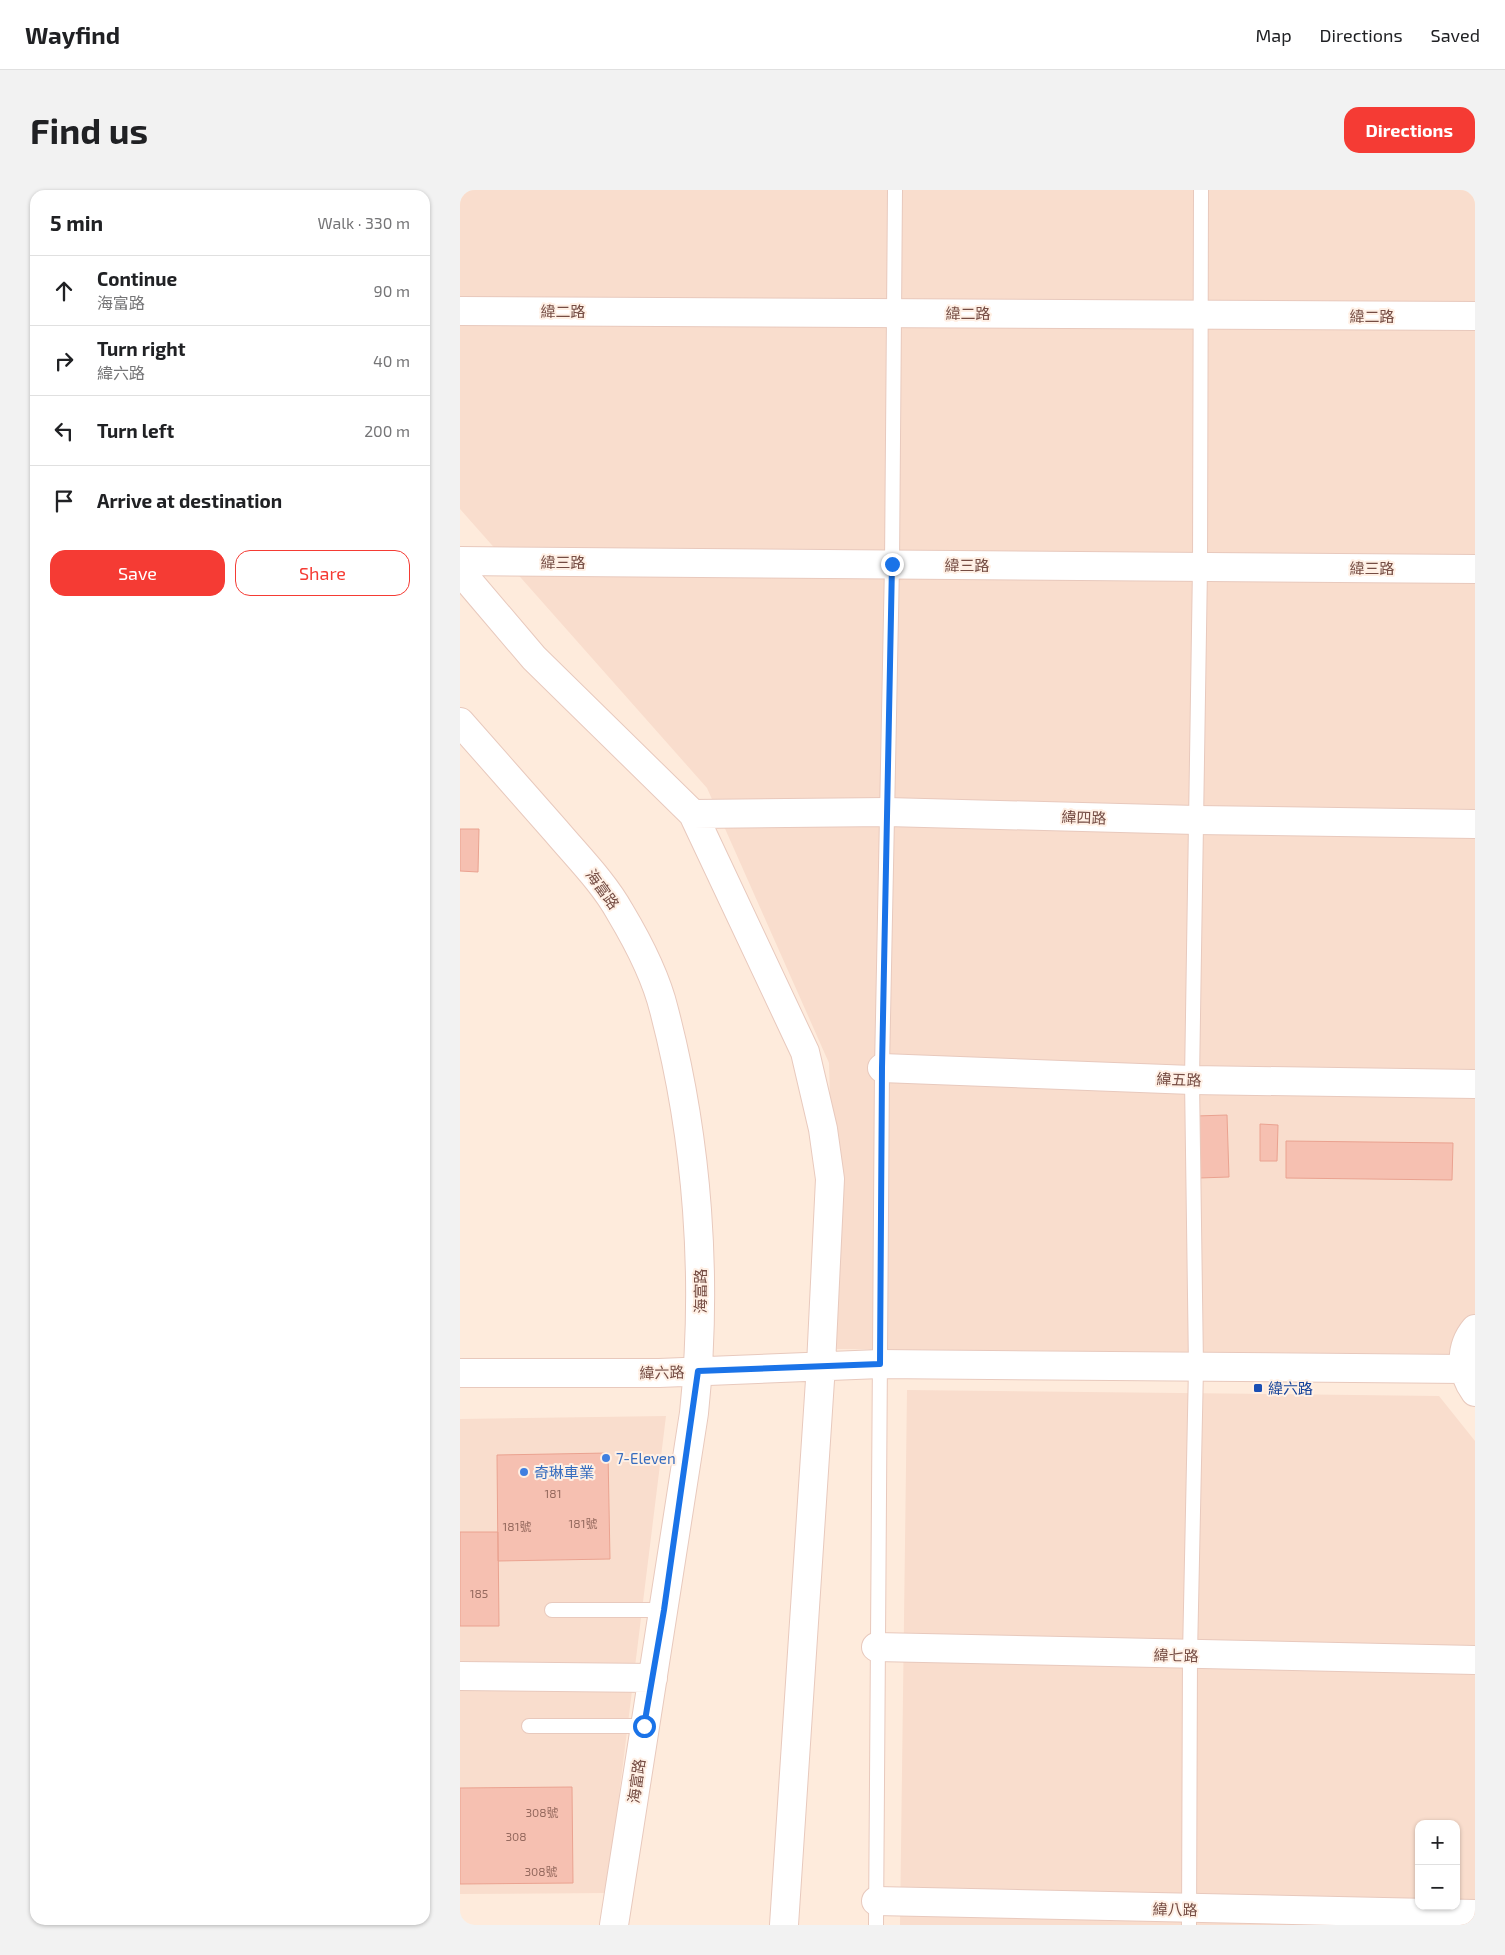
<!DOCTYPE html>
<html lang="en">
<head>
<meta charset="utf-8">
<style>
	:root { --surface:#fff; --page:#f2f2f2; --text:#202124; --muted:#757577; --line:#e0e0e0; --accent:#f53b34 }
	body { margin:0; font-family:"Exo 2","Noto Sans TC",sans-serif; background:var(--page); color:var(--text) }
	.controls { position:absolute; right:15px; bottom:15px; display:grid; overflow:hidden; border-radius:10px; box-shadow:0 1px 4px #0004 }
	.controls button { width:45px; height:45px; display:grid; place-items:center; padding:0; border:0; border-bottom:1px solid var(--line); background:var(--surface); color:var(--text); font:25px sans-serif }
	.stop { position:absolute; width:15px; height:15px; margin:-11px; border:4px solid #1a73e8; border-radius:50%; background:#fff }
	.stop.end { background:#1a73e8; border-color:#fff; box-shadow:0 1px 5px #0008 }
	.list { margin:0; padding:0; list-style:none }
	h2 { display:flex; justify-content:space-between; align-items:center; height:65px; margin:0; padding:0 20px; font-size:21px }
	h2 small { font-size:16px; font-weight:400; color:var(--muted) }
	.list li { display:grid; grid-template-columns:32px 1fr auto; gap:15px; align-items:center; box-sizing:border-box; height:70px; padding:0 20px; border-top:1px solid var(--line) }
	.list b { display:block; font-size:19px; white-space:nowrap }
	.list p { margin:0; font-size:16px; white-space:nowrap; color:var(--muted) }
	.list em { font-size:16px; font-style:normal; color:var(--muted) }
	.actions { display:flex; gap:10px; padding:15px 20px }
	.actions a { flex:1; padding:11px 0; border:1px solid var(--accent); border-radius:15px; text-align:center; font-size:18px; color:var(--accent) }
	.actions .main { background:var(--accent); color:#fff }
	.icon { flex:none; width:28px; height:28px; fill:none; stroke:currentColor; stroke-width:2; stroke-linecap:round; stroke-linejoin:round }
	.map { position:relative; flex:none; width:1015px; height:1735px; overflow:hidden; border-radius:15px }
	header { display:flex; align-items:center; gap:30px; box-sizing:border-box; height:70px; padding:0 25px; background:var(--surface); border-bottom:1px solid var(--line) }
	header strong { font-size:24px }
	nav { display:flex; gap:28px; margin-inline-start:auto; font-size:18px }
	.intro { display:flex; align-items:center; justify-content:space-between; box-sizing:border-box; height:120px; padding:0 30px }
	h1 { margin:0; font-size:35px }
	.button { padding:12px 22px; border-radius:15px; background:var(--accent); color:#fff; font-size:18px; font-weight:700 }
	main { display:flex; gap:30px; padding:0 30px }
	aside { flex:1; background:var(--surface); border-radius:15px; box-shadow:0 1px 4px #0004 }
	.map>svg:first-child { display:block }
</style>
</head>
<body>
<header>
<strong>Wayfind</strong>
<nav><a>Map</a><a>Directions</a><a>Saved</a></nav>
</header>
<div class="intro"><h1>Find us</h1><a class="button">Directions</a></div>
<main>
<aside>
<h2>5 min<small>Walk · 330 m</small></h2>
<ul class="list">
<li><svg class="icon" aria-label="ahead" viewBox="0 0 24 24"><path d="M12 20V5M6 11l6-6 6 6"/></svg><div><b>Continue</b><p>海富路</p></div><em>90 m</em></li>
<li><svg class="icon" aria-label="right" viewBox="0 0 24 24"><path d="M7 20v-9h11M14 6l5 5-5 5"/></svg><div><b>Turn right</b><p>緯六路</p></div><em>40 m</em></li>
<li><svg class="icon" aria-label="left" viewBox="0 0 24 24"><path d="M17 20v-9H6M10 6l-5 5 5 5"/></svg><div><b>Turn left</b></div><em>200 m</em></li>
<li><svg class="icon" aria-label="arrive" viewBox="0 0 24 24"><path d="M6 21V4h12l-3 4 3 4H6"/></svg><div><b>Arrive at destination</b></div></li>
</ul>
<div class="actions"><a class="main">Save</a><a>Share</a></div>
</aside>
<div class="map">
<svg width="1015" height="1735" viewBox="0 0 1015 1735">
	<rect width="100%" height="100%" fill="#feebdc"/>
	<path fill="#f9ddcd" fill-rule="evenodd" d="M 0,0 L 1015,0 L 1015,1124 L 990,1164 L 377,1159 L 369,873 L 247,598 L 0,319 Z
		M 447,1200 L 979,1206 L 1015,1251 L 1015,1735 L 440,1735 ZM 959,1634 L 996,1634 L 996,1716 L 959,1716 Z
		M 206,1226 L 147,1703 L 0,1704 L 0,1229 Z"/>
	<path fill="#f6c0b1" stroke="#eaa290" d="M 0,639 L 19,639 L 18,682 L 0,681 Z
		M 767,925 L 769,987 L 739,988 L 736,926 Z
		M 800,934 L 818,935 L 817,971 L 800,971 Z
		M 826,951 L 993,953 L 992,990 L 826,988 Z
		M 148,1263 L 150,1369 L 38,1371 L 37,1265 Z
		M 0,1342 L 38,1342 L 39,1436 L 0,1436 Z
		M 112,1597 L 113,1693 L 0,1694 L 0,1598 Z"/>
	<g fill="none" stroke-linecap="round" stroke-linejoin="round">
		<defs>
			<path id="lane" d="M 92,1420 L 204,1420
				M 69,1536 L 184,1536
				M 416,1735 L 422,878 L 432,374 L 435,0
				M 729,1735 L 730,1465 L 736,1177 L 732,890 L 740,377 L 741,0"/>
			<path id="street" d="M 0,121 L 1015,126
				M 0,371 L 1015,379
				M 0,381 L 74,468 L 233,624 L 345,862 L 363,939 L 370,989 L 361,1175 L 324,1735
				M 0,532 C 32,568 64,605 96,641 C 118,667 144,693 160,722 C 178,752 196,787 204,820 C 238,950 248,1089 234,1223 L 154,1735
				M 233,624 L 427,622 L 736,630 L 1015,634
				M 422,878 L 732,890 L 1015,894
				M 1015,1139 C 999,1158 1001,1183 1015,1202
				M 0,1183 L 199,1183 L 420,1174 L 1004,1179
				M 416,1457 L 1015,1470
				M 0,1486 L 193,1488
				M 416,1711 L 1015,1724"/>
		</defs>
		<use href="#lane" stroke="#e8c9bd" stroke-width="16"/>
		<use href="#street" stroke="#e8c9bd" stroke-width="30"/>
		<use href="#lane" stroke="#fff" stroke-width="14"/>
		<use href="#street" stroke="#fff" stroke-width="28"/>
	</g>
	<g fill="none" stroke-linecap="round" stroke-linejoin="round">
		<path stroke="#1a73e8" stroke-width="6" d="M 184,1536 L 204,1420 L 238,1181 L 420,1174 L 422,878 L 432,374"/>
	</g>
	<rect fill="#1a4fb4" stroke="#fff0e5" stroke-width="2" x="793" y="1193" width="10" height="10" rx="2.5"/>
	<g fill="#3f7fe0" stroke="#fff0e5" stroke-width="2">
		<circle cx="146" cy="1268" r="5"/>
		<circle cx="64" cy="1282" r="5"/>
	</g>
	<g text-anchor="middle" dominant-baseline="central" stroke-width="4" stroke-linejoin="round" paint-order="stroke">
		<g font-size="12" fill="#95695e">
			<text x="93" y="1303">181</text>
			<text x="123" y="1333">181號</text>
			<text x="57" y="1336">181號</text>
			<text x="19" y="1403">185</text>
			<text x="82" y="1622">308號</text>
			<text x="56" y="1646">308</text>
			<text x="81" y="1681">308號</text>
		</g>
		<g font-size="15" fill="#754c43" stroke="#fff0e5">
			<text x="103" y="121">緯二路</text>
			<text x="508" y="123">緯二路</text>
			<text x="912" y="126">緯二路</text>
			<text x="103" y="372">緯三路</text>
			<text x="507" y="375">緯三路</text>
			<text x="912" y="378">緯三路</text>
			<text transform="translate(624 627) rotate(2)">緯四路</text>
			<text transform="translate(143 699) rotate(54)">海富路</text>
			<text transform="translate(719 889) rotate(2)">緯五路</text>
			<text transform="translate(240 1101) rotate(-90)">海富路</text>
			<text transform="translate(202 1182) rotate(-1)">緯六路</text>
			<text transform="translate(716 1465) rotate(1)">緯七路</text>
			<text transform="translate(176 1591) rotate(-82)">海富路</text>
			<text transform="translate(715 1719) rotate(1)">緯八路</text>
		</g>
		<g font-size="15" fill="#164399" stroke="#fff0e5" text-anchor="start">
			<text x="808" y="1198">緯六路</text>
		</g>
		<g font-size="15" fill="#366cbe" stroke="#fff0e5" text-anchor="start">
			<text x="156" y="1268">7-Eleven</text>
			<text x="74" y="1282">奇琳車業</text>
		</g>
	</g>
</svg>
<div class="controls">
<button>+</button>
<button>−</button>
</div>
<div class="stop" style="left:184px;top:1536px"></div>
<div class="stop end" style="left:432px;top:374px"></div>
</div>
</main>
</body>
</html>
